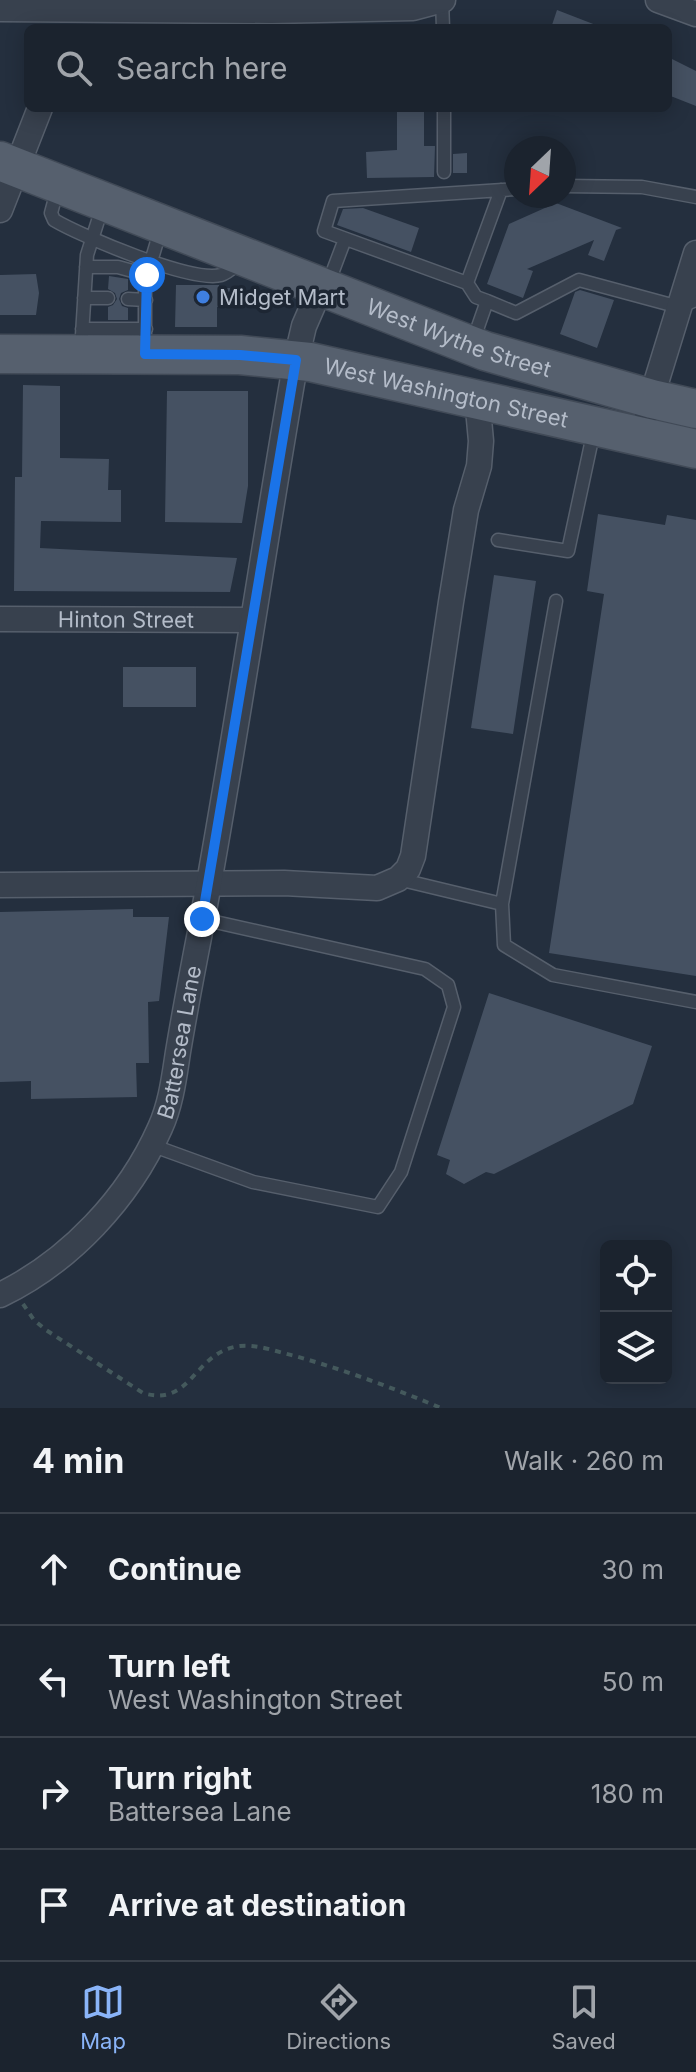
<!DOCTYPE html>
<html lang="en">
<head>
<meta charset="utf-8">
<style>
	:root { --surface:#1b232e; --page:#282f3a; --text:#f1f3f6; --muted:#a0a4aa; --line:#39404a; --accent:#8ab4f8 }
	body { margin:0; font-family:Inter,sans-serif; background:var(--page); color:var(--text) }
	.controls { position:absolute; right:24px; bottom:24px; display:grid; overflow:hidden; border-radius:12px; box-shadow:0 4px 20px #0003 }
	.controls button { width:72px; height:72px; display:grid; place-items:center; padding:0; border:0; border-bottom:2px solid var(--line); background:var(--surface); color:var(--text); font:40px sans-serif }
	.compass { position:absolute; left:504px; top:136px; width:72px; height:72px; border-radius:50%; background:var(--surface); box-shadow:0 4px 20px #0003; rotate:205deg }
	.stop { position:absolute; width:24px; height:24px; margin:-18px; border:6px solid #1a73e8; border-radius:50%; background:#fff }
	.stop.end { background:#1a73e8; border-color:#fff; box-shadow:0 2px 8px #0008 }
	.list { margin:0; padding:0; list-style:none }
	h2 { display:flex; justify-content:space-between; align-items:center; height:104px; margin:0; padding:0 32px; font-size:34px }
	h2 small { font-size:26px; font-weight:400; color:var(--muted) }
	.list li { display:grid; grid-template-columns:52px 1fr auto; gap:24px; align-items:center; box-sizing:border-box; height:112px; padding:0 32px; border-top:2px solid var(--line) }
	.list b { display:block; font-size:30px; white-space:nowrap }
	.list p { margin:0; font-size:26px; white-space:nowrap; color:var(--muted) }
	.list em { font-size:26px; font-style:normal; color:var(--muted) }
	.icon { flex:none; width:44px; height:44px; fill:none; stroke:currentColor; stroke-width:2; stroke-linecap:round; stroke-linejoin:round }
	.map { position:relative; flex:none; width:696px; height:1408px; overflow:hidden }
	.search { position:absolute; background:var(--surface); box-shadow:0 4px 20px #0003; left:24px; right:24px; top:24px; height:88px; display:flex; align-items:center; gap:20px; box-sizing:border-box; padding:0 28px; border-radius:12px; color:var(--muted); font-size:30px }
	.sheet { height:552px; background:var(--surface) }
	nav { display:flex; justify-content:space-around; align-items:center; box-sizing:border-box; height:112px; border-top:2px solid var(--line); background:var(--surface); font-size:22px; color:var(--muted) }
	nav a { display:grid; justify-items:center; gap:4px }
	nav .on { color:var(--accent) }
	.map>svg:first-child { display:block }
</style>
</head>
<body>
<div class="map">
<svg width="696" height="1408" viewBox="0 0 696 1408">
	<rect width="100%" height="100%" fill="#242f3e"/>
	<path fill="#455162" d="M 557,10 L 601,27 L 601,28 L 551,28 Z
		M 668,57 L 696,71 L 696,106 L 668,95 Z
		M 397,108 L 424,108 L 424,146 L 435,146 L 434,177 L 367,178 L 366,152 L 397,150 Z
		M 467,153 L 467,173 L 453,173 L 453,154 Z
		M 556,203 L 622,228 L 616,230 L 604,261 L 588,255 L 594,240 L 527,269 L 533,271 L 523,298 L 487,284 L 509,224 Z
		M 363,208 L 419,228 L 411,252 L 337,225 L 343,209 Z
		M 36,274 L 39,293 L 36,315 L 0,315 L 0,275 Z
		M 109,276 L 128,279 L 128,290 L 121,293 L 119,299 L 122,306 L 128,308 L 128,320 L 108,320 L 108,307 L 113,305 L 117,299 L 115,293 L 108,289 Z
		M 176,285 L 219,285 L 219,288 L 230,288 L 229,307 L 217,307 L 217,327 L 175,327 Z
		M 580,290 L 614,300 L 597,348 L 560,334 L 575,292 Z
		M 23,385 L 60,386 L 60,458 L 109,459 L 108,490 L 121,490 L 121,522 L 41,521 L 40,548 L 237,558 L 230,592 L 14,591 L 15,477 L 22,477 Z
		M 167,391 L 248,391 L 248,486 L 242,523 L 165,522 Z
		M 598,514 L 665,525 L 667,515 L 696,520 L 696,976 L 549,953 L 604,594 L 587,591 Z
		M 494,575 L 536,581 L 513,734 L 471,728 Z
		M 123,667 L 196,667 L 196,707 L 123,707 Z
		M 133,909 L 133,917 L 169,917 L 159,1001 L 148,1002 L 149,1063 L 136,1063 L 137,1097 L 31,1099 L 31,1081 L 0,1082 L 0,912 Z
		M 489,993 L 652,1046 L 633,1104 L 494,1174 L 486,1172 L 464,1184 L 446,1174 L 450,1160 L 437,1155 Z"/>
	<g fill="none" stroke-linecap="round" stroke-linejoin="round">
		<defs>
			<path id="service" d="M 442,0 L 443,28
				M 444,172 L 444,108
				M 564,186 L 642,187 L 696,197
				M 58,187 L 51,213 L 54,220 C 81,236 192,283 221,275 C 228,273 235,266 241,261
				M 86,267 L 118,267 L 147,275
				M 467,283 L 501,190
				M 328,284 L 345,239
				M 84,298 L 108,298
				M 128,299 L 146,300
				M 487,301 L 516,313 L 579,280 L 679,307 L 696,300
				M 82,329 L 146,329
				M 473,341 L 487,301 L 476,297 L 467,283 L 324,231 L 333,201 L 516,189
				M 81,351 L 87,255 L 102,208
				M 145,351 L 145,282 L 161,228
				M 498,540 L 568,551 L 594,430
				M 398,879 L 502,904 L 504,945 L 553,975 L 696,1002
				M 502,904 L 556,601
				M 151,1145 L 253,1182 L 378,1207 L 401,1172 L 454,1007 L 448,985 L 425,969 L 202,919"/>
			<g id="minor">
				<path d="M 658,0 L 696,14"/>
				<path d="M 0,9 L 271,11 L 413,8 L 443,0"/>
				<path d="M 0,210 L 40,108"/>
				<path d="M 647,412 L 696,253"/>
				<path id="s1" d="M 0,619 L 252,620"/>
				<path d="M 0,885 L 284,883 L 377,888 L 398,879 L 408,869 L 413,856 L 451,602 L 466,510 L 479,466 L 481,441 L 477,398"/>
				<path id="s2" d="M 0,1295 C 69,1262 129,1198 160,1128 C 171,1104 174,1078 178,1052 C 185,1010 193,968 201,927 C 236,738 263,549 296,360 L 304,326 L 321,287"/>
			</g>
			<g id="primary">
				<path id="s3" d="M 0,161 L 485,351 L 652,399 L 696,409"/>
				<path id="s4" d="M 0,354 L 240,355 L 310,362 L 696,449"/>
			</g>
		</defs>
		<use href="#service" stroke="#565f6c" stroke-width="15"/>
		<use href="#minor" stroke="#565f6c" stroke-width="27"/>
		<use href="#primary" stroke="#414a57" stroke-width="41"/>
		<path stroke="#44595c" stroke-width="4" stroke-dasharray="6 6" stroke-linecap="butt" d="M 23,1304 L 34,1320 L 46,1330 L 143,1393 C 192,1408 194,1351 240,1346 C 258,1344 277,1352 295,1356 C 345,1370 393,1388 441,1408"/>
		<use href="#service" stroke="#38414e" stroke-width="12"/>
		<use href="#minor" stroke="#38414e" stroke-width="24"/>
		<use href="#primary" stroke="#56606e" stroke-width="38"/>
	</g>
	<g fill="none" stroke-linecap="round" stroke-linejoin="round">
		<path stroke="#1a73e8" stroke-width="10" d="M 147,275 L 145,354 L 240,355 L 296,360 L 202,919"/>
	</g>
	<circle fill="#3f7fe0" stroke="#1d2633" stroke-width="3" cx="203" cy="297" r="8"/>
	<g text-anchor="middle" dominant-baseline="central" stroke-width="7" stroke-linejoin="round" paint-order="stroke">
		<g font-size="22" fill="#b4bcc9" stroke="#1d2633" text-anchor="start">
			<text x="219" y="297">Midget Mart</text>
		</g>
		<g font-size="22" fill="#b4bcc9" stroke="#1d2633">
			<text stroke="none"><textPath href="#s3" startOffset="492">West Wythe Street</textPath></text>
			<text stroke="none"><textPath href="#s4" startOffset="450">West Washington Street</textPath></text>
			<text stroke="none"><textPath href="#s1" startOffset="126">Hinton Street</textPath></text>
			<text stroke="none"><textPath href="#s2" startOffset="324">Battersea Lane</textPath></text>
		</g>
	</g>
</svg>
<div class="controls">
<button><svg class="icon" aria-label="locate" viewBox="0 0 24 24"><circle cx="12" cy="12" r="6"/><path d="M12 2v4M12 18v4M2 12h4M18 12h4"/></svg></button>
<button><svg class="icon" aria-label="layers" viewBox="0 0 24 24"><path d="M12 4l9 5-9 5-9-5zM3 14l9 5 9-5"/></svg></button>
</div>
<svg class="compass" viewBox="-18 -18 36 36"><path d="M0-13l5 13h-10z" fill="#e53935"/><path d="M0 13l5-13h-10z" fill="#a0a4aa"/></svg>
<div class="stop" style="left:147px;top:275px"></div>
<div class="stop end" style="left:202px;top:919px"></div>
<div class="search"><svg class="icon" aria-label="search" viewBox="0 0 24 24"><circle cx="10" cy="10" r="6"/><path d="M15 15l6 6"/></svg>Search here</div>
</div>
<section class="sheet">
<h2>4 min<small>Walk · 260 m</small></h2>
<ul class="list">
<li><svg class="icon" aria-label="ahead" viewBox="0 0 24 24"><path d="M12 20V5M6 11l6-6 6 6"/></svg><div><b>Continue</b></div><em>30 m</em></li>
<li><svg class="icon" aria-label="left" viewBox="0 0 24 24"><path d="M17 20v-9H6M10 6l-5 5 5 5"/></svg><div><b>Turn left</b><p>West Washington Street</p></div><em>50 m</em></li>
<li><svg class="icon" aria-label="right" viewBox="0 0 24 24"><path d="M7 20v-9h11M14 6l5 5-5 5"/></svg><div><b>Turn right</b><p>Battersea Lane</p></div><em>180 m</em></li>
<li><svg class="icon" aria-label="arrive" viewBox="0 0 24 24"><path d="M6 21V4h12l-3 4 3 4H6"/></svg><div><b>Arrive at destination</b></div></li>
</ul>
</section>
<nav>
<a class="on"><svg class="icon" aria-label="map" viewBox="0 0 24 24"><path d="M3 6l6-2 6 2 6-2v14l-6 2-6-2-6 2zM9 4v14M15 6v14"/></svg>Map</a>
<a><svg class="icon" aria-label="directions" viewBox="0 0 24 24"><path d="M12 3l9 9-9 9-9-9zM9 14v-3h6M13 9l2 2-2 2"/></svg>Directions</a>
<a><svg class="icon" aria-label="saved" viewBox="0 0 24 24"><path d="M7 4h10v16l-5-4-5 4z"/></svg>Saved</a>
</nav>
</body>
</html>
